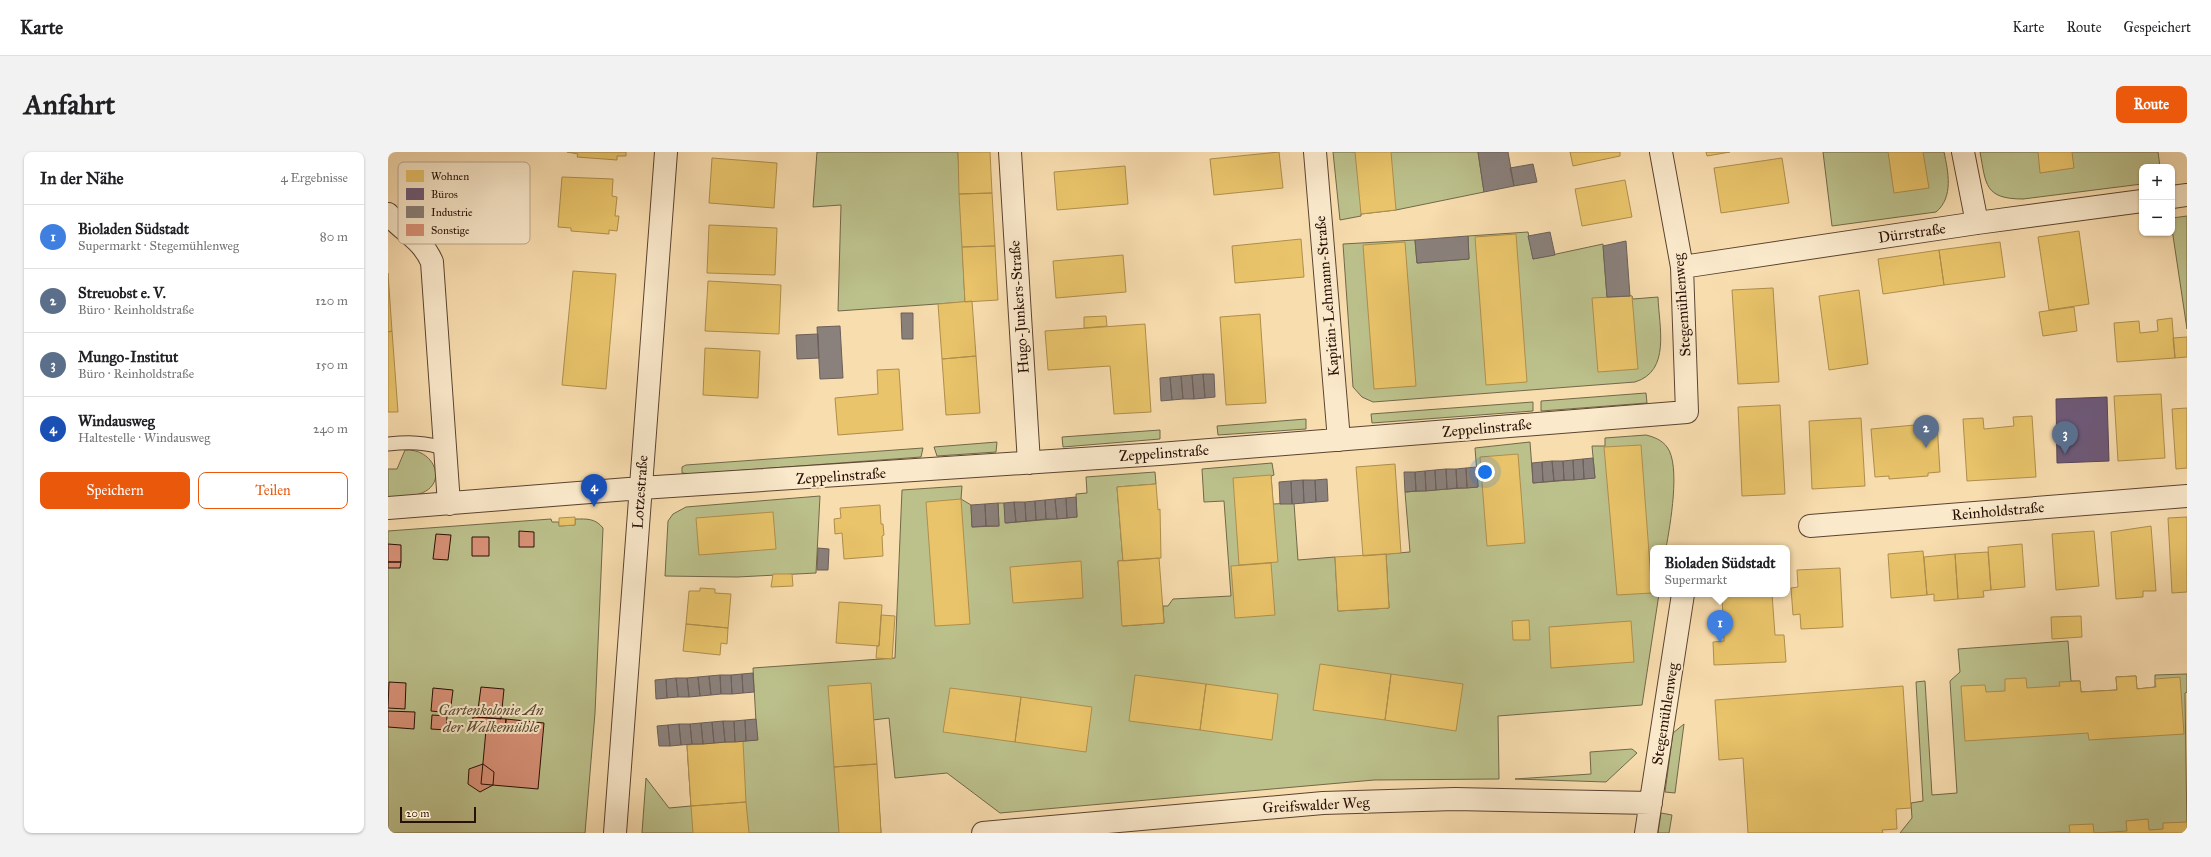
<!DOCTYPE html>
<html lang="de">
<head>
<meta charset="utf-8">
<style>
	:root { --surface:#fff; --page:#f2f2f2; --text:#202124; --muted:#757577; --line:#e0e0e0; --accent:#ea580c }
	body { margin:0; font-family:"IM FELL Great Primer",serif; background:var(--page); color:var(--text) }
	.controls { position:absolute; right:12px; top:12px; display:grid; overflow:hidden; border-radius:8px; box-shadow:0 1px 3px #0004 }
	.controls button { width:36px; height:36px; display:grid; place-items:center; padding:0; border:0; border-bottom:1px solid var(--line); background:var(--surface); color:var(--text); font:20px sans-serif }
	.scale { position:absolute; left:12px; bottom:10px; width:76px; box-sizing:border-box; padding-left:4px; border:2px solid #281006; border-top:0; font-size:11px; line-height:14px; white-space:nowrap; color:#281006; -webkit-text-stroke:3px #fae9cb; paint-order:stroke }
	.you { position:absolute; left:1097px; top:320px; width:14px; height:14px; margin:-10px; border:3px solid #fff; border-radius:50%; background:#1a73e8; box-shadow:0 0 0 6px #1a73e833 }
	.badge { display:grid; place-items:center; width:26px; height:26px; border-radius:50%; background:var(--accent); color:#fff; font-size:13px; font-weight:700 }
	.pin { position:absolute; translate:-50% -33px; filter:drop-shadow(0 1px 2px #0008) }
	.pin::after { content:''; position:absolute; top:21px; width:14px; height:12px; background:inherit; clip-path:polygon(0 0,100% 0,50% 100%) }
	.popup { position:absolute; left:1262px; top:393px; width:140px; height:52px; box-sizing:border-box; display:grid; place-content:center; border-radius:8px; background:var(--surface); filter:drop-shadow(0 1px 3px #0005); font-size:13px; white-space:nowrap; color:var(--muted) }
	.popup b { font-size:15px; color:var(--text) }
	.popup::after { content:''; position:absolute; left:50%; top:100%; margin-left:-8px; border:8px solid transparent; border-top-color:var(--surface) }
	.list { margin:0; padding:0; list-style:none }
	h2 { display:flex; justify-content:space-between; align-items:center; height:52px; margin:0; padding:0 16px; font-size:17px }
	h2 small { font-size:13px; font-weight:400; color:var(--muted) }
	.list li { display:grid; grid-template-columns:26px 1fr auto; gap:12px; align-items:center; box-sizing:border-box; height:64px; padding:0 16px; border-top:1px solid var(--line) }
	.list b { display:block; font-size:15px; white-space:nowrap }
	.list p { margin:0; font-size:13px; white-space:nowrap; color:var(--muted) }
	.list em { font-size:13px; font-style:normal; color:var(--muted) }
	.actions { display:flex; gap:8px; padding:12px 16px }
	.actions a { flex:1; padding:9px 0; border:1px solid var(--accent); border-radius:8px; text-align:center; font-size:14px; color:var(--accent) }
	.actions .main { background:var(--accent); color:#fff }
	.map { position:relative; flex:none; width:1799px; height:681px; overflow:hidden; border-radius:8px }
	header { display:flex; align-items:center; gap:24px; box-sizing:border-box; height:56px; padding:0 20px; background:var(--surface); border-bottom:1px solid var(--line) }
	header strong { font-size:19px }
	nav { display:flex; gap:22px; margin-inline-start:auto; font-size:14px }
	.intro { display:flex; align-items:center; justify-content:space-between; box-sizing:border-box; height:96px; padding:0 24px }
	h1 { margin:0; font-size:28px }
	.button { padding:10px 18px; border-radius:8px; background:var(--accent); color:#fff; font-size:14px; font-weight:700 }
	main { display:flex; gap:24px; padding:0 24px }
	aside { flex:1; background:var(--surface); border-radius:8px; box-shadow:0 1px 3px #0004 }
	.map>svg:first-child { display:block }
</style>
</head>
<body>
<header>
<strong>Karte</strong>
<nav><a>Karte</a><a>Route</a><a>Gespeichert</a></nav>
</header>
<div class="intro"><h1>Anfahrt</h1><a class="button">Route</a></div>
<main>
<aside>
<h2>In der Nähe<small>4 Ergebnisse</small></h2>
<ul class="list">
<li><span class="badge" style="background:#3f7fe0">1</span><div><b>Bioladen Südstadt</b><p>Supermarkt · Stegemühlenweg</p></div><em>80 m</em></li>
<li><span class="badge" style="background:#5c6f8a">2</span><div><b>Streuobst e. V.</b><p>Büro · Reinholdstraße</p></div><em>120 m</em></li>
<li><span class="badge" style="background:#5c6f8a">3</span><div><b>Mungo-Institut</b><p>Büro · Reinholdstraße</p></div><em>150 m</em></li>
<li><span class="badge" style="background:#1a4fb4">4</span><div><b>Windausweg</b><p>Haltestelle · Windausweg</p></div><em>240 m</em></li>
</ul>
<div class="actions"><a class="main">Speichern</a><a>Teilen</a></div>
</aside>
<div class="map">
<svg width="1799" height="681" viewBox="0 0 1799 681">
	<rect width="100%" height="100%" fill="#f8ddaf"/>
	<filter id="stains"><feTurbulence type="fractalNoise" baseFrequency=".005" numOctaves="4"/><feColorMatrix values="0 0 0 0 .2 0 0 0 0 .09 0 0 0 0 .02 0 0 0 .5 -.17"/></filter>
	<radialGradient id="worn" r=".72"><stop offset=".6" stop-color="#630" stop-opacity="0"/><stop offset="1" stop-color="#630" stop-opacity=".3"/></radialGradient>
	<path fill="#bcc18c" stroke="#726849" d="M 429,0 L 570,0 L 577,150 L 450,159 L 453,53 L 425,55 Z
		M 945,0 L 1090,0 L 1096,40 L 1008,58 L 973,62 L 973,64 L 952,68 Z
		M 1435,0 L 1556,0 C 1560,19 1566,45 1548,60 L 1444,74 Z
		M 1592,0 L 1770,0 L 1772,15 L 1754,15 L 1754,32 L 1635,47 C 1596,47 1598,32 1592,0 Z
		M 1799,64 L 1799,177 L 1784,77 L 1784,66 Z
		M 1140,80 L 1145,107 L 1215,92 L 1219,145 L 1244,144 L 1245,147 L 1270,145 C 1271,175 1283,219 1247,230 L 985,250 L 974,245 L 965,235 L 955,92 L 1027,88 L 1029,111 L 1081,107 L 1080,84 Z
		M 1258,241 L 1259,251 L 1153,259 L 1153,249 Z
		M 1145,250 L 1145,259 L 984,271 L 983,262 Z
		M 918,267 L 918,277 L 830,283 L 829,274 Z
		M 772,278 L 772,287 L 675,295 L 674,285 Z
		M 1258,283 C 1266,285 1274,288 1279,295 C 1293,313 1282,374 1278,396 L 1265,396 L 1265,442 L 1271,442 L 1254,553 L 1110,564 L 1111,627 L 986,628 L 612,661 L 559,621 L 507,626 L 501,566 L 485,568 L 493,681 L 254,681 L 258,626 L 281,656 L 303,654 L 299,593 L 369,588 L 365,516 L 507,506 L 514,338 L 574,334 L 573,347 L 583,353 L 584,375 L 611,374 L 610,351 L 616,351 L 618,371 L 689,365 L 688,342 L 699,341 L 698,325 L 767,320 L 768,332 L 729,335 L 735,409 L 730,409 L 735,474 L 776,471 L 775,454 L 780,454 L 785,447 L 843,444 L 836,349 L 816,350 L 814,317 L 884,311 L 886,323 L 883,324 L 885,352 L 906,351 L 910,408 L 947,405 L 950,459 L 1001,456 L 998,402 L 1022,400 L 1017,340 L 1090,335 L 1087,296 L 1142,290 L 1145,331 L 1207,326 L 1204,294 L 1217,294 L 1217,286 Z
		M 609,290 L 608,300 L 549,304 L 546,295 Z
		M 535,296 L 533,305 L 303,322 L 294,321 L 294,315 L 298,313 Z
		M 17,298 C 47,296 61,333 31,342 C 22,345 10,344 0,345 L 0,317 L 9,317 Z
		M 432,344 L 428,421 L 349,425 L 277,424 L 280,369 L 285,362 L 298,355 Z
		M 163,367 L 164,370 L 171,370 L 171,374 L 187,373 L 187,367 C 199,367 207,366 215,376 L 207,561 L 197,681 L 0,681 L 0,379 Z
		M 1680,489 L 1683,529 L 1692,529 L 1693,540 L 1729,538 L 1728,525 L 1748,524 L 1749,537 L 1767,535 L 1767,523 L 1799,522 L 1799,540 L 1797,541 L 1799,681 L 1512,681 L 1524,666 L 1523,651 L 1535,649 L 1528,530 L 1537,529 L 1544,643 L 1569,641 L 1562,529 L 1572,520 L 1570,497 Z
		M 1296,572 L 1287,641 L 1277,640 L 1285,581 Z
		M 1244,597 L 1249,601 L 1218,630 L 1127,627 L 1203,622 L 1202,600 Z
		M 1273,661 L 1284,663 L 1281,681 L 1270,681 Z"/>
	<path fill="#e9c46a" stroke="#af8e4c" d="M 179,0 L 238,0 L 238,4 L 229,4 L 229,8 L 189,5 L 190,2 Z
		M 570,0 L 602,0 L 604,41 L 571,42 Z
		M 891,0 L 895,36 L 826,43 L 822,7 Z
		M 967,0 L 1003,0 L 1008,58 L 973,62 Z
		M 1182,0 L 1232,0 L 1232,4 L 1185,14 Z
		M 1318,0 L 1342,0 L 1319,4 Z
		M 1500,0 L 1535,0 L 1541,36 L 1506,41 Z
		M 1650,0 L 1684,0 L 1686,16 L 1652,21 Z
		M 324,6 L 389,11 L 386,56 L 321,51 Z
		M 1394,6 L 1401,51 L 1333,61 L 1326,16 Z
		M 737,14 L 740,52 L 669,58 L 666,20 Z
		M 174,25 L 225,27 L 224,44 L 229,45 L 227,64 L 231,64 L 229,79 L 221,78 L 221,82 L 183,79 L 183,76 L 170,75 Z
		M 1237,28 L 1244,65 L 1194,74 L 1187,37 Z
		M 604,41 L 607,94 L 574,95 L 571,42 Z
		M 321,73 L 389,76 L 387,123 L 319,121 Z
		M 1691,79 L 1701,152 L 1661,158 L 1650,85 Z
		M 69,80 L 70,89 L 59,91 L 58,82 Z
		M 1128,82 L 1139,230 L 1098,233 L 1087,85 Z
		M 913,87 L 916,125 L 847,131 L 844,94 Z
		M 1017,90 L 1028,234 L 986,237 L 975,93 Z
		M 1612,90 L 1617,125 L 1556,133 L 1551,98 Z
		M 607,94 L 610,148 L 577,150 L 574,95 Z
		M 1551,98 L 1556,133 L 1495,142 L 1490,107 Z
		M 735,103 L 738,140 L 668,146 L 665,109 Z
		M 185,119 L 228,122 L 218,237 L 174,233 Z
		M 0,121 L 4,179 L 0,180 Z
		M 320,129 L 393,133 L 391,182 L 317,179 Z
		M 1385,136 L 1391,230 L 1350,232 L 1344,138 Z
		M 1471,138 L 1480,212 L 1441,218 L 1431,144 Z
		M 1244,144 L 1250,217 L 1210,220 L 1204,146 Z
		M 584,149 L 588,204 L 554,207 L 550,152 Z
		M 1686,155 L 1689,179 L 1655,184 L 1651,160 Z
		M 872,162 L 878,251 L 838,253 L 832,165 Z
		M 718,164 L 719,174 L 696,176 L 696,165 Z
		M 1784,166 L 1787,206 L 1729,210 L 1726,171 L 1751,169 L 1752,181 L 1770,179 L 1769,168 Z
		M 757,172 L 763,260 L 726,262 L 722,214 L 660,218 L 657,179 Z
		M 4,179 L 10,260 L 0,260 L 0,180 Z
		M 1799,185 L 1799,205 L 1787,206 L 1785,186 Z
		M 317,196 L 372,199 L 370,246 L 315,243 Z
		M 588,204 L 592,261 L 558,263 L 554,207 Z
		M 511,217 L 515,278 L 450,283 L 447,246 L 490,242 L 489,218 Z
		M 1773,242 L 1777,306 L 1730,309 L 1726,244 Z
		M 1392,253 L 1397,342 L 1354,344 L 1350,255 Z
		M 1799,256 L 1799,316 L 1788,317 L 1784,257 Z
		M 1644,264 L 1648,325 L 1579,329 L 1575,267 L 1595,266 L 1596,277 L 1626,274 L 1625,265 Z
		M 1473,266 L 1477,334 L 1424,337 L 1421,269 Z
		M 1549,271 L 1552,320 L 1540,321 L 1540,324 L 1501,327 L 1501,324 L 1487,325 L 1483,277 Z
		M 1253,293 L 1264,441 L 1229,443 L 1216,295 Z
		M 1130,302 L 1137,391 L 1099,394 L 1092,305 Z
		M 1007,312 L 1013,401 L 975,404 L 968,315 Z
		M 883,323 L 890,410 L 851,413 L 845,326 Z
		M 768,332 L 770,358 L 772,357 L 773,406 L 735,409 L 729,335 Z
		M 573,347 L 582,472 L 547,474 L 538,350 Z
		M 492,353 L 493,372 L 495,372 L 496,383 L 494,384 L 495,404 L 456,407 L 454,381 L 447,382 L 446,367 L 453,366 L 452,356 Z
		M 385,360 L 388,397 L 311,403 L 308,366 Z
		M 187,365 L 187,373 L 171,374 L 171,366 Z
		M 1799,365 L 1799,440 L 1784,441 L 1780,366 Z
		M 1763,374 L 1768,439 L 1755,439 L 1755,445 L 1728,447 L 1723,380 Z
		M 1706,379 L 1711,434 L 1668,438 L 1664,382 Z
		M 1634,392 L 1637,435 L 1603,438 L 1600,395 Z
		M 1535,399 L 1539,443 L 1503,446 L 1500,402 Z
		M 1600,400 L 1603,438 L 1595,439 L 1596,445 L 1570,447 L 1567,402 Z
		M 998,402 L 1001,456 L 950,459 L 947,405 Z
		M 1567,402 L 1570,447 L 1546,449 L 1546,442 L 1539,443 L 1536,405 Z
		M 771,406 L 776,471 L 734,474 L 730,409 Z
		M 693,409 L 695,446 L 625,451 L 622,415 Z
		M 883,411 L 887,463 L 847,466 L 843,414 Z
		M 1452,416 L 1455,475 L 1413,477 L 1412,462 L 1405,463 L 1403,436 L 1410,435 L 1409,418 Z
		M 385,422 L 404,422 L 405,434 L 383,435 Z
		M 312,436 L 327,437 L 327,441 L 343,442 L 340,476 L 298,472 L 301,439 L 312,439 Z
		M 1337,442 L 1384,442 L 1387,483 L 1396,483 L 1398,510 L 1326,513 L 1325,490 L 1336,489 L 1334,444 L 1337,444 Z
		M 451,450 L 494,453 L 491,494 L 448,491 Z
		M 493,463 L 507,464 L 504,507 L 488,506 L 489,494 L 491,494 Z
		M 1693,464 L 1694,485 L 1664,487 L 1663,465 Z
		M 1141,468 L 1142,488 L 1125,488 L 1124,469 Z
		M 1243,469 L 1246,510 L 1163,516 L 1161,475 Z
		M 298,472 L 340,476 L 339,492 L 333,491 L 332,503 L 295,499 Z
		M 932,512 L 1003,522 L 997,568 L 925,558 Z
		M 1003,522 L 1075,532 L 1068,579 L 997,568 Z
		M 747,523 L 818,532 L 812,578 L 741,569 Z
		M 1748,524 L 1749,537 L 1768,535 L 1767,527 L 1792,525 L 1796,582 L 1701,588 L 1700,581 L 1577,589 L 1573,534 L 1597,533 L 1598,540 L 1617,539 L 1617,527 L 1638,526 L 1639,536 L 1672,534 L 1671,530 L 1692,529 L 1693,540 L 1729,538 L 1728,525 Z
		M 483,531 L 489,612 L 446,615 L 440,534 Z
		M 818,532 L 890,542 L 884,588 L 812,578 Z
		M 1515,534 L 1523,656 L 1508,657 L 1509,677 L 1494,678 L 1495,681 L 1360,681 L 1355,606 L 1331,608 L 1327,548 Z
		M 562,536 L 633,545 L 627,590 L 555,580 Z
		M 633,545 L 704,555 L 698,600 L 627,590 Z
		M 355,589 L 358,650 L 303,654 L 299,593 Z
		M 489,612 L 493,681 L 451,681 L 446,615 Z
		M 358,650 L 361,681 L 305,681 L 303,654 Z
		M 1760,667 L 1761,678 L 1775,677 L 1775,671 L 1799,670 L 1799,681 L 1708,681 L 1739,679 L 1738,669 Z
		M 1705,672 L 1706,681 L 1682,681 L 1681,673 Z"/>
	<path fill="#6d597a" stroke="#584357" d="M 1719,245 L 1721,309 L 1669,311 L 1668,247 Z"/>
	<path fill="#8a817c" stroke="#6d5f59" d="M 1090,0 L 1120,0 L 1126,34 L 1096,40 Z
		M 1145,12 L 1149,30 L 1126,34 L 1122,16 Z
		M 1162,80 L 1167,103 L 1145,107 L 1140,84 Z
		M 1080,84 L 1081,107 L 1029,111 L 1027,88 Z
		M 1238,89 L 1242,144 L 1219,145 L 1215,94 Z
		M 513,161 L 525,161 L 525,187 L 514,187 Z
		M 452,174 L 455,226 L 432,227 L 429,175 Z
		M 430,182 L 431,206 L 409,207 L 408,183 Z
		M 815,222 L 826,222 L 827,245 L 817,246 Z
		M 815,222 L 817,246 L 806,247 L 804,223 Z
		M 804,223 L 806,247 L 795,247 L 793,224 Z
		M 793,224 L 795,247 L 784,248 L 782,225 Z
		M 782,225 L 784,248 L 773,249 L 772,226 Z
		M 1205,306 L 1207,326 L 1196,327 L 1195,307 Z
		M 1195,307 L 1196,327 L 1186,328 L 1185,308 Z
		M 1185,308 L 1186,328 L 1176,328 L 1175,309 Z
		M 1164,309 L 1175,309 L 1176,328 L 1166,329 Z
		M 1164,309 L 1166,329 L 1155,330 L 1154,310 Z
		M 1154,310 L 1155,330 L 1145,331 L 1144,311 Z
		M 1089,315 L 1090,335 L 1079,336 L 1078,316 Z
		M 1078,316 L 1079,336 L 1069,336 L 1068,317 Z
		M 1058,317 L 1068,317 L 1069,336 L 1059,337 Z
		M 1058,317 L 1059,337 L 1048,338 L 1047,318 Z
		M 1047,318 L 1048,338 L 1038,339 L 1037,319 Z
		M 1037,319 L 1038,339 L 1028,339 L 1027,320 Z
		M 1016,320 L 1027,320 L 1028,339 L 1017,340 Z
		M 939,327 L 940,349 L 928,350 L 927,328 Z
		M 915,328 L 927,328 L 928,350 L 916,351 Z
		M 915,328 L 916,351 L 904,352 L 903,329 Z
		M 903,329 L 904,352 L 892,352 L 891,330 Z
		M 688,345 L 689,365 L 679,366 L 678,346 Z
		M 678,346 L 679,366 L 669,367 L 667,347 Z
		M 667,347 L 669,367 L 658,367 L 657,348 Z
		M 657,348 L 658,367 L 648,368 L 647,349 Z
		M 647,349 L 648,368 L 638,369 L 637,350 Z
		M 626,350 L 637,350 L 638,369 L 628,370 Z
		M 626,350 L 628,370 L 617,371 L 616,351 Z
		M 610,351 L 611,374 L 598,374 L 597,352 Z
		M 597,352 L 598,374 L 584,375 L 583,353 Z
		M 430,396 L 441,397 L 440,418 L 429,418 Z
		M 365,521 L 366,540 L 355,541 L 354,522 Z
		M 354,522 L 355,541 L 344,542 L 343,523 Z
		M 332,523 L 333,542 L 323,543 L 321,524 Z
		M 332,523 L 343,523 L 344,542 L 333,542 Z
		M 321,524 L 323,543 L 312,544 L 310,525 Z
		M 310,525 L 312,544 L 301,545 L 299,526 Z
		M 288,526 L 290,545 L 279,546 L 278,527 Z
		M 288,526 L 299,526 L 301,545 L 290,545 Z
		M 278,527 L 279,546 L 268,547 L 267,528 Z
		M 368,567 L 370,588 L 358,589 L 357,568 Z
		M 357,568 L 358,589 L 347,590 L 346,569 Z
		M 335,569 L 346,569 L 347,590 L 337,590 Z
		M 335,569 L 337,590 L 326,591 L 324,570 Z
		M 324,570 L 326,591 L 315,592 L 313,571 Z
		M 313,571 L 315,592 L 304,592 L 302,572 Z
		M 291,572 L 302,572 L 304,592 L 293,593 Z
		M 291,572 L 293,593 L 282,594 L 280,573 Z
		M 280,573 L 282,594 L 271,594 L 269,574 Z"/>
	<path fill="#d99278" stroke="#281006" d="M 131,379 L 146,380 L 146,395 L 131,395 Z
		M 48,382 L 63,383 L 60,408 L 45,407 Z
		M 84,385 L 101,385 L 101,404 L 84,404 Z
		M 0,392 L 13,393 L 13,410 L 0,410 Z
		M 0,410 L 13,410 L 12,416 L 0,416 Z
		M 1,530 L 18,531 L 17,557 L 0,556 Z
		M 93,535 L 116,537 L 113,567 L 89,565 Z
		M 45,536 L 65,538 L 62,561 L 43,559 Z
		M 0,559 L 27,560 L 26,577 L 0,575 Z
		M 44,563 L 59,564 L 58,578 L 43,577 Z
		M 85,565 L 118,567 L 117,580 L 84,577 Z
		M 118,567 L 156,571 L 150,637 L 93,632 L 98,578 L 117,580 Z
		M 95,612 L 106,620 L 105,633 L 92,640 L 80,632 L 81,617 Z"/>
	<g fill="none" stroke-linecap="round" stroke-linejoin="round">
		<defs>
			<path id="service" d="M 0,292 C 21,290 38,290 57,297"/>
			<path id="minor" d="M 622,0 L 641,311
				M 927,0 L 951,288
				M 1575,0 L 1589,71
				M 1784,45 L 1799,43
				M 0,62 C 16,80 34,87 44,110 L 61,352
				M 1294,115 L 1589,71 L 1754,49
				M 0,356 L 253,336 L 771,302 L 1299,260 L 1294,115 L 1273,0
				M 1422,374 L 1799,344
				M 227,681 L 278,0
				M 595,681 L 935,651 L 1067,647 L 1263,651
				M 1258,681 L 1295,442"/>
		</defs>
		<use href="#service" stroke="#5c4330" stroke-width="15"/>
		<use href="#minor" stroke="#5c4330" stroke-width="24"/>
		<use href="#service" stroke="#fae9cb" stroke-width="13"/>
		<use href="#minor" stroke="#fae9cb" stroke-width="22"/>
	</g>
	<g text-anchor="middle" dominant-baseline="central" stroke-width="4" stroke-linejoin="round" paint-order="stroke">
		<g font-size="15" fill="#281006" stroke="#fae9cb">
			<text transform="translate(1524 81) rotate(-8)">Dürrstraße</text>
			<text transform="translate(939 144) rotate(-95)">Kapitän-Lehmann-Straße</text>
			<text transform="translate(1294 153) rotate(-94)">Stegemühlenweg</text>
			<text transform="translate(631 155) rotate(-94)">Hugo-Junkers-Straße</text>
			<text transform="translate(1099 276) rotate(-5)">Zeppelinstraße</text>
			<text transform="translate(776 301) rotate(-4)">Zeppelinstraße</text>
			<text transform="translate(453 324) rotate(-4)">Zeppelinstraße</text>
			<text transform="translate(252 340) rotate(-86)">Lotzestraße</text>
			<text transform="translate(1610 359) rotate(-5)">Reinholdstraße</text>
			<text transform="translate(1277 562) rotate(-81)">Stegemühlenweg</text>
			<text transform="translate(928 653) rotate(-3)">Greifswalder Weg</text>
		</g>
		<g font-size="15" font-style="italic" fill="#5c4e35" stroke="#fae9cb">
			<text x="103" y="558">Gartenkolonie An<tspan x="103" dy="17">der Walkemühle</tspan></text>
		</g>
	</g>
	<rect x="10" y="10" width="132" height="82" rx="6" fill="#fae9cb" stroke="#bba890" stroke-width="1"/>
	<rect x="18" y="18" width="18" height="12" fill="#e9c46a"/>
	<rect x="18" y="36" width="18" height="12" fill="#6d597a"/>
	<rect x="18" y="54" width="18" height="12" fill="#8a817c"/>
	<rect x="18" y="72" width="18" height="12" fill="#d99278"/>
	<g font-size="11" fill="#281006">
		<text x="43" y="28">Wohnen</text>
		<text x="43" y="46">Büros</text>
		<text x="43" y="64">Industrie</text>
		<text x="43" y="82">Sonstige</text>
	</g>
	<rect width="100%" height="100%" filter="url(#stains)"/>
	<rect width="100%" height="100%" fill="url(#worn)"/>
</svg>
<div class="controls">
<button>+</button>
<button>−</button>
</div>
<div class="scale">20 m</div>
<div class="you"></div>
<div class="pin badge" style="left:1332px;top:491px;background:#3f7fe0">1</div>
<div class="popup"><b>Bioladen Südstadt</b>Supermarkt</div>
<div class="pin badge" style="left:1538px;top:296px;background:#5c6f8a">2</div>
<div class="pin badge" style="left:1677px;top:302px;background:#5c6f8a">3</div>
<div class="pin badge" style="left:206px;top:355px;background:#1a4fb4">4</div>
</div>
</main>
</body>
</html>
